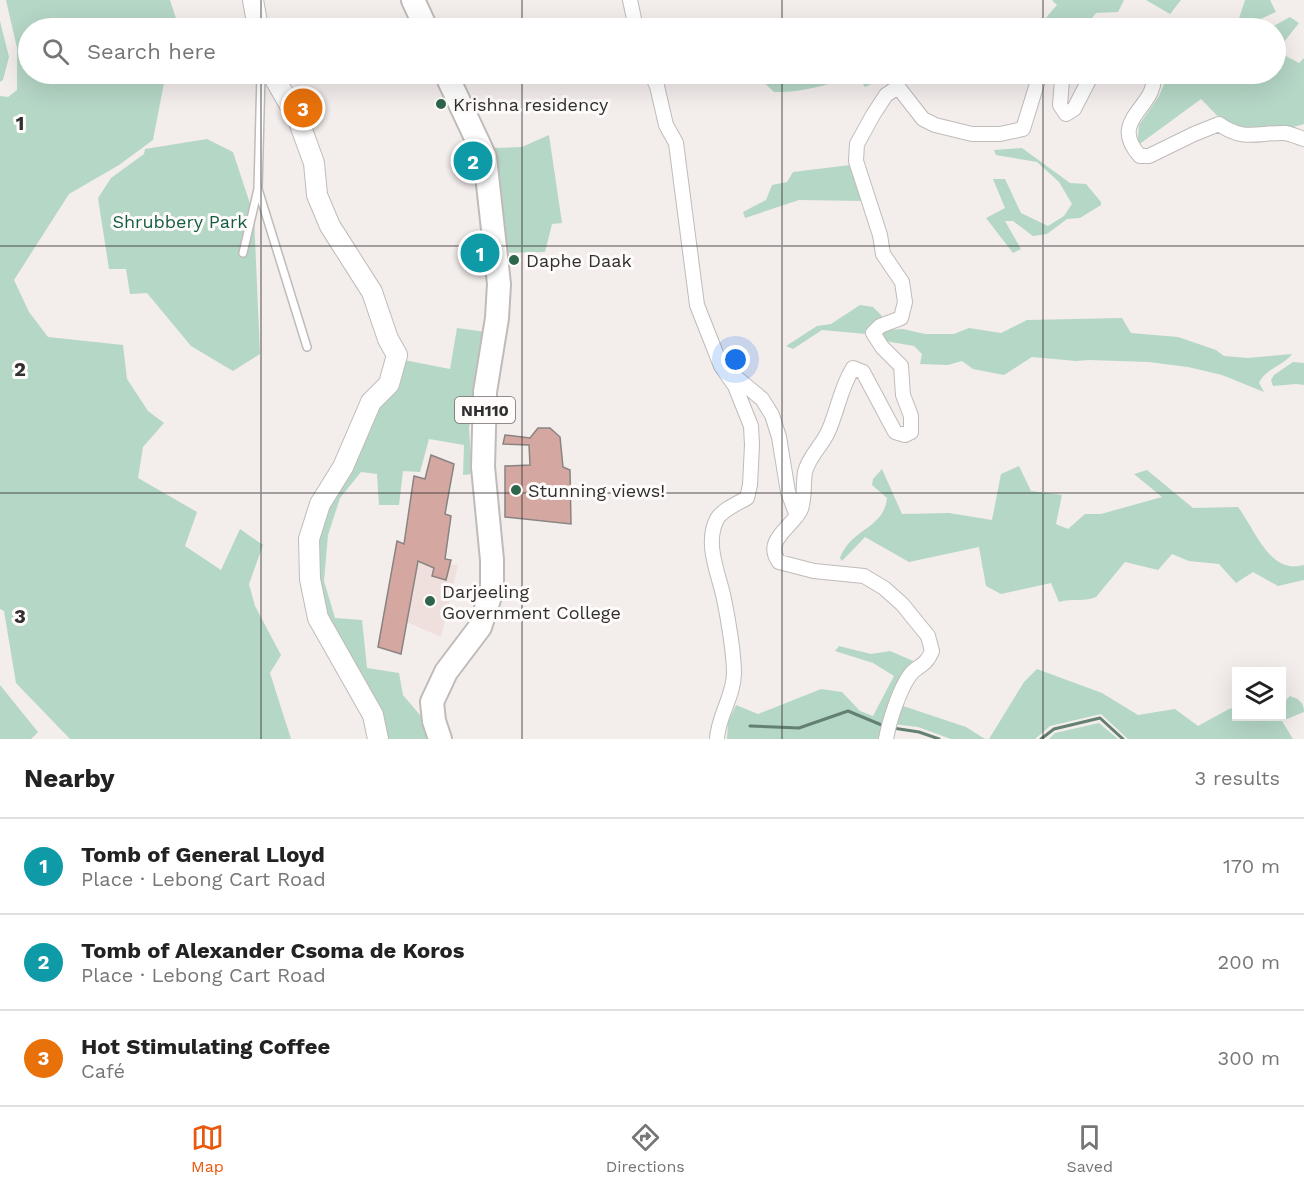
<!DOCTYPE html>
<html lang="en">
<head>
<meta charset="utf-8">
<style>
	:root { --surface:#fff; --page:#f2f2f2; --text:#222; --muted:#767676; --line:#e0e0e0; --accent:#ea580c }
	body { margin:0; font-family:"Work Sans",sans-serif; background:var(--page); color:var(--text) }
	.controls { position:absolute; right:18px; bottom:18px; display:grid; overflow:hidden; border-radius:0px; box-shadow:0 6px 24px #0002 }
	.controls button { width:54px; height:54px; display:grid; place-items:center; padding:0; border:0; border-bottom:2px solid var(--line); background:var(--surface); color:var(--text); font:30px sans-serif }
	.you { position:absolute; left:736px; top:360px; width:21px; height:21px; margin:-15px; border:4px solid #fff; border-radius:50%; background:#1a73e8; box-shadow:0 0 0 9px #1a73e833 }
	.badge { display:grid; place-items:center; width:39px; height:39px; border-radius:50%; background:var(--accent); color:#fff; font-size:20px; font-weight:700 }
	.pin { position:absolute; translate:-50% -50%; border:3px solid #fff; box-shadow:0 2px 6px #0006 }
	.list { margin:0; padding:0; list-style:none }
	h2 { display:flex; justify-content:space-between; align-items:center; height:78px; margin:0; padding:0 24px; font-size:26px }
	h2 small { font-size:20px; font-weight:400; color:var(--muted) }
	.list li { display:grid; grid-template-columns:39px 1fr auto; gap:18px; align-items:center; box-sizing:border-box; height:96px; padding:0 24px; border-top:2px solid var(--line) }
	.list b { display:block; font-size:22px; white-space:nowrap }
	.list p { margin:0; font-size:20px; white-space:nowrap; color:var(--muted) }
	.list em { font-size:20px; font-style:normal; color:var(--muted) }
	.icon { flex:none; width:33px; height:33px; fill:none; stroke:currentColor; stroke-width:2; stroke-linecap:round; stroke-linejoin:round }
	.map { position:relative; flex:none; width:1304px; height:739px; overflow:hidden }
	.search { position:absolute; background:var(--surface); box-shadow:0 6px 24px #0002; left:18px; right:18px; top:18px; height:66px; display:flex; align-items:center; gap:15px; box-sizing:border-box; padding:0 21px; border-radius:33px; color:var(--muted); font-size:22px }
	.sheet { height:366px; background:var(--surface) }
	nav { display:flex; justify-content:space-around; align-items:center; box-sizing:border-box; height:84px; border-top:2px solid var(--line); background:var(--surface); font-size:16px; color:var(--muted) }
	nav a { display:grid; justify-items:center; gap:3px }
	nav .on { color:var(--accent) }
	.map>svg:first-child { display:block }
</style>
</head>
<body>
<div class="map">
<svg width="1304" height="739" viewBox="0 0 1304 739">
	<rect width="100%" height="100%" fill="#f3edec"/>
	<path fill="#efe0dd" d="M 418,561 L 434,568 L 432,576 L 446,580 L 450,565 L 458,565 L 441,637 L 407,622 Z"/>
	<path fill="#b5d7c6" d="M 6,0 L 170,0 L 179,28 L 28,28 L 28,74 L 184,74 L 184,80 L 164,83 L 153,140 L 119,165 L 69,194 L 14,280 L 29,312 L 48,337 L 123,345 L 127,379 L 148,411 L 164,423 L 143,447 L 138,478 L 197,512 L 185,546 L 221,570 L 240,529 L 263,545 L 249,584 L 255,606 L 281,655 L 270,673 L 291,739 L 70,739 L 16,683 L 4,611 L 0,609 L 0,96 L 8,97 L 17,90 L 17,48 Z
		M 1052,0 L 1124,0 L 1118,12 L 1096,13 L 1084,28 L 1037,28 L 1057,5 Z
		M 1146,0 L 1181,0 L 1170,14 Z
		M 1245,0 L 1270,0 L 1276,12 L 1241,28 L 1236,28 Z
		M 1290,17 L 1299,23 L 1280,47 L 1284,55 L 1299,63 L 1304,58 L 1304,124 C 1279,132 1243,137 1221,119 C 1214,113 1207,105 1201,99 L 1137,146 L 1139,125 L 1159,96 L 1167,77 L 1174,74 L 1276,74 L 1276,28 L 1270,28 Z
		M 0,21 L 9,57 L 3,80 L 0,82 Z
		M 823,74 L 849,74 L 847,78 C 826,86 797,93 774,92 L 758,77 L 769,76 L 796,81 Z
		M 859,74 L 891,74 L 865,87 L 858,78 Z
		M 549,135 L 562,223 L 552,224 L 545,252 L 502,253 L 490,148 L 522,147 Z
		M 207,139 L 233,152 L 254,216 L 260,354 L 233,371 L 191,346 L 147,293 L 130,294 L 126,269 L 109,269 L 98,198 L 111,178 L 144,154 L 145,149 Z
		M 1022,148 L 1070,183 L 1086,184 L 1101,202 L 1101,205 L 1080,218 L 1067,219 L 1047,234 L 1033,236 L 1013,221 L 1005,221 L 1021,249 L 1013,253 L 986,218 L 1005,208 L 993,179 L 1005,179 L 1021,213 L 1048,226 L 1064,216 L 1072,204 L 1059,182 L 1037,162 L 996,155 L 994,150 Z
		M 850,165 L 865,201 L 799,200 L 745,218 L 743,212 L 766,200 L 772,185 L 787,182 L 793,172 Z
		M 860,305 L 873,307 L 882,316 L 881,324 L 866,334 L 822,330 L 793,349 L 786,346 L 817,326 L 831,324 Z
		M 1122,318 L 1131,333 L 1178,337 L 1216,350 L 1224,356 L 1248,358 L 1292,354 C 1283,366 1265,369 1259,383 L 1264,392 L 1222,375 L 1188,367 L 1149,362 L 1089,360 L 1076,361 L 1032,357 L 1004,375 L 973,369 L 962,361 L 948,365 L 920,364 L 922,354 L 914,346 L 885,341 L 881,335 L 888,330 L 903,329 L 925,334 L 954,334 L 969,328 L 1001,333 L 1027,320 Z
		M 457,328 L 486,332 L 469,428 L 472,474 L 463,475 L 464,445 L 429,439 L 420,472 L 403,471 L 399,505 L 379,505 L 377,474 L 361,472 L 340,498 L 328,535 L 324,581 L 335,618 L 362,620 L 367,668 L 399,673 L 403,695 L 425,721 L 431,739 L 382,739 L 321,618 L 314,575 L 324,504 L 404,360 L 450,369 Z
		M 1293,362 L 1304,363 L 1304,385 L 1296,384 L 1273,386 L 1271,380 L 1274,375 Z
		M 1019,466 L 1031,491 L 1062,495 L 1056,524 L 1068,529 L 1085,514 L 1101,514 L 1162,497 L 1134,474 L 1147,470 L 1193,508 L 1238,507 C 1255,529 1269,575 1304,565 L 1304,580 L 1278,586 L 1253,572 L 1236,583 L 1219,564 L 1189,561 L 1172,554 L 1158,570 L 1125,562 L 1096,597 C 1086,602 1072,598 1059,602 L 1051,583 L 1001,594 L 986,586 L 979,547 L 909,562 L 865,537 L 842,561 L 840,558 C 851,528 884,529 887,498 L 872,485 L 873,479 L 882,469 L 902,514 L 949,513 L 992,520 L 1001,474 Z
		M 839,646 L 871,654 L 890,651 L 918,663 L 882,739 L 727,739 L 728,722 L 736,705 L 758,714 L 821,689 L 842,692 L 860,711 L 873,716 L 894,676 L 873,663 L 835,651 Z
		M 1037,669 L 1102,693 L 1138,715 L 1175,709 L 1198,726 L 1229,709 L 1236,707 L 1236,716 L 1282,716 L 1282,704 L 1290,696 C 1299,699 1304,702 1304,712 L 1282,721 L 1293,739 L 1128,739 L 1101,714 L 1050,726 L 1035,739 L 989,739 L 1024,682 Z
		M 0,685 L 38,732 L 31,739 L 0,739 Z
		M 900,705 L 966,727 L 985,739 L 951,739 L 918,727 L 893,724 Z
		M 1099,723 L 1118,739 L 1049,739 L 1055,733 Z"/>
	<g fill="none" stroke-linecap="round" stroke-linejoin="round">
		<path stroke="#638072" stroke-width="3" d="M 26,54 L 28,53
			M 750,726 L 799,728 L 848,711 L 884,726
			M 893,728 L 919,732 L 939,739
			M 1041,739 L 1054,729 L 1100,718 L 1123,739"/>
	</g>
	<path fill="#d4a8a0" stroke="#898382" stroke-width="1.5" d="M 538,428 L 550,428 L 560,437 L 563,467 L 570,470 L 571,524 L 505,517 L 505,466 L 530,465 L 529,445 L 503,444 L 505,435 L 530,438 Z
		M 431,455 L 454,464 L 445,514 L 451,516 L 445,559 L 451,560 L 446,580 L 432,576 L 434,568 L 418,561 L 401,654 L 378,647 L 397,541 L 404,544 L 414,476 L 425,479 Z"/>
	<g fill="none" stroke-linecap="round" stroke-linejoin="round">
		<defs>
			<path id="service" d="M 258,189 L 307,347
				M 243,253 L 258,189 L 261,74"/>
			<path id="minor" d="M 630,0 L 636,28
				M 651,74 L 657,86 L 666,125 L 676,143 L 697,305 L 721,366 L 735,386 L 751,426 L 752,445 L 750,485 L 747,498 C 738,503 722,510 717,519 C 704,544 719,574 724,599 C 728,618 734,654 734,673 C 734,696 718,716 717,739
				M 1059,74 L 1062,80 L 1060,105 L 1066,114 L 1074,109 L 1092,74
				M 1153,74 C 1160,106 1106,119 1140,156 L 1149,156 L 1194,134 L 1219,124 C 1244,142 1259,132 1285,133 C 1291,134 1298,137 1304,139
				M 732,374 L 762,399 L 772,415 L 779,437 L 788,492 L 797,516
				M 886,739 C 889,722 899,690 910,675 C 917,665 925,668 932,651 L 928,636 L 902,604 L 884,588 L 864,576 L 814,571 L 779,562 C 763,540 792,528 801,509 C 805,497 803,484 805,472 C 809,456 821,447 828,432 C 838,410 840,389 853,368 L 863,372 L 895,432 L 905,435 L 911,432 L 911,416 L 903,395 L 901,366 L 882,347 L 873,333 L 880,326 L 901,318 L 905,302 L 902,282 L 883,254 L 880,235 L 856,161 L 857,144 L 873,115 L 886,95 L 898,87 L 923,119 L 935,125 L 972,134 L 1000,134 L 1023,129 L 1040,74"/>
			<path id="secondary" d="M 253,0 L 258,28
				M 272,74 L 298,119 L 314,163 L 317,195 L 330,226 L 372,292 L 388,339 L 397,355 L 389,384 L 371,402 L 343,467 L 320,504 L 309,539 L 310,579 L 318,618 L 373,715 L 378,739"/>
			<path id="trunk" d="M 413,0 L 426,28
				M 440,739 L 434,721 L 432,702 L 446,672 L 480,627 L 492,590 L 492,560 L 483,467 L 485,392 L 497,318 L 499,284 L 485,157 L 446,74"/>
		</defs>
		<use href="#service" stroke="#c0bbb9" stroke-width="10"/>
		<use href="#minor" stroke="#c0bbb9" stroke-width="16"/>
		<use href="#secondary" stroke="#c0bbb9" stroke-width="22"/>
		<use href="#trunk" stroke="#c0bbb9" stroke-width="26"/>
		<use href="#service" stroke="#fff" stroke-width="7"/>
		<use href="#minor" stroke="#fff" stroke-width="14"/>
		<use href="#secondary" stroke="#fff" stroke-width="20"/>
		<use href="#trunk" stroke="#fff" stroke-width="22"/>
	</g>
	<path fill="none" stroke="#312f2f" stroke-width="1.5" stroke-opacity="0.55" d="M 261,0 L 261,28M 522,0 L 522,28M 782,0 L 782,28M 1043,0 L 1043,28M 261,74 L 261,739M 522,74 L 522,739M 782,74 L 782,739M 1043,74 L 1043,739M 0,246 L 1304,246M 0,493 L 1304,493"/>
	<g fill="#2d654d" stroke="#fefbfa" stroke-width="2">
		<circle cx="441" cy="104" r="6"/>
		<circle cx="514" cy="260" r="6"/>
		<circle cx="516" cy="490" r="6"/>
		<circle cx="430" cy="601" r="6"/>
	</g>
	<g text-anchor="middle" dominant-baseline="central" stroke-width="6" stroke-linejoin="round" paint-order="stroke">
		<rect fill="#fefbfa" stroke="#6e6c6c" stroke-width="1.5" x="455" y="397" width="60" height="26" rx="4.5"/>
		<g font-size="16" font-weight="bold" fill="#312f2f">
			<text x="485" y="410">NH110</text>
		</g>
		<g font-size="18" fill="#312f2f" stroke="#fefbfa" text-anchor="start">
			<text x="453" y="104">Krishna residency</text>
			<text x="526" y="260">Daphe Daak</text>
			<text x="528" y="490">Stunning views!</text>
			<text x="442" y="591">Darjeeling<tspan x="442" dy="21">Government College</tspan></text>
		</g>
		<g font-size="18" fill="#135e43" stroke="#fefbfa">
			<text x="180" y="221">Shrubbery Park</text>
		</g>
	</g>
	<g font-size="20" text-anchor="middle" font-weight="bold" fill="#312f2f" stroke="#fefbfa" stroke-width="6" stroke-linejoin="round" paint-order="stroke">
		<text x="20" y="130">1</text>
		<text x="20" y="376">2</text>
		<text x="20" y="623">3</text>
	</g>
</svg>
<div class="controls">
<button><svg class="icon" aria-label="layers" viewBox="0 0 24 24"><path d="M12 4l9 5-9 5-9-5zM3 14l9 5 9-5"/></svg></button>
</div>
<div class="you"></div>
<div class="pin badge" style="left:480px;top:253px;background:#0f9aa8">1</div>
<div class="pin badge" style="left:473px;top:161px;background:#0f9aa8">2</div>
<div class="pin badge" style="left:303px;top:108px;background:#e8710a">3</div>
<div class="search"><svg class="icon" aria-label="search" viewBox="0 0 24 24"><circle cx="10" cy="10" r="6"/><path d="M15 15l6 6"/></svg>Search here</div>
</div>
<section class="sheet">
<h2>Nearby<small>3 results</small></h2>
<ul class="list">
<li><span class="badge" style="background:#0f9aa8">1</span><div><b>Tomb of General Lloyd</b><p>Place · Lebong Cart Road</p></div><em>170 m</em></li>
<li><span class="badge" style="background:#0f9aa8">2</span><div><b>Tomb of Alexander Csoma de Koros</b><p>Place · Lebong Cart Road</p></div><em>200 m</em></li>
<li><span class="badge" style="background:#e8710a">3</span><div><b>Hot Stimulating Coffee</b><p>Café</p></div><em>300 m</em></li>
</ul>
</section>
<nav>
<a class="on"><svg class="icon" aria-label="map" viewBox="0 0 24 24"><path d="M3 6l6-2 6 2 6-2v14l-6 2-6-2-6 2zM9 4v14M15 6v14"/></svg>Map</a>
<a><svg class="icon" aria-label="directions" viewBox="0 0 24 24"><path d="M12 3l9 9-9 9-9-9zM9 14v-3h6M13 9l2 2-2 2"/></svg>Directions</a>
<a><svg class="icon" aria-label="saved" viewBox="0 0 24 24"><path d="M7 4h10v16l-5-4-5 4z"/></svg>Saved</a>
</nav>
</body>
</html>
